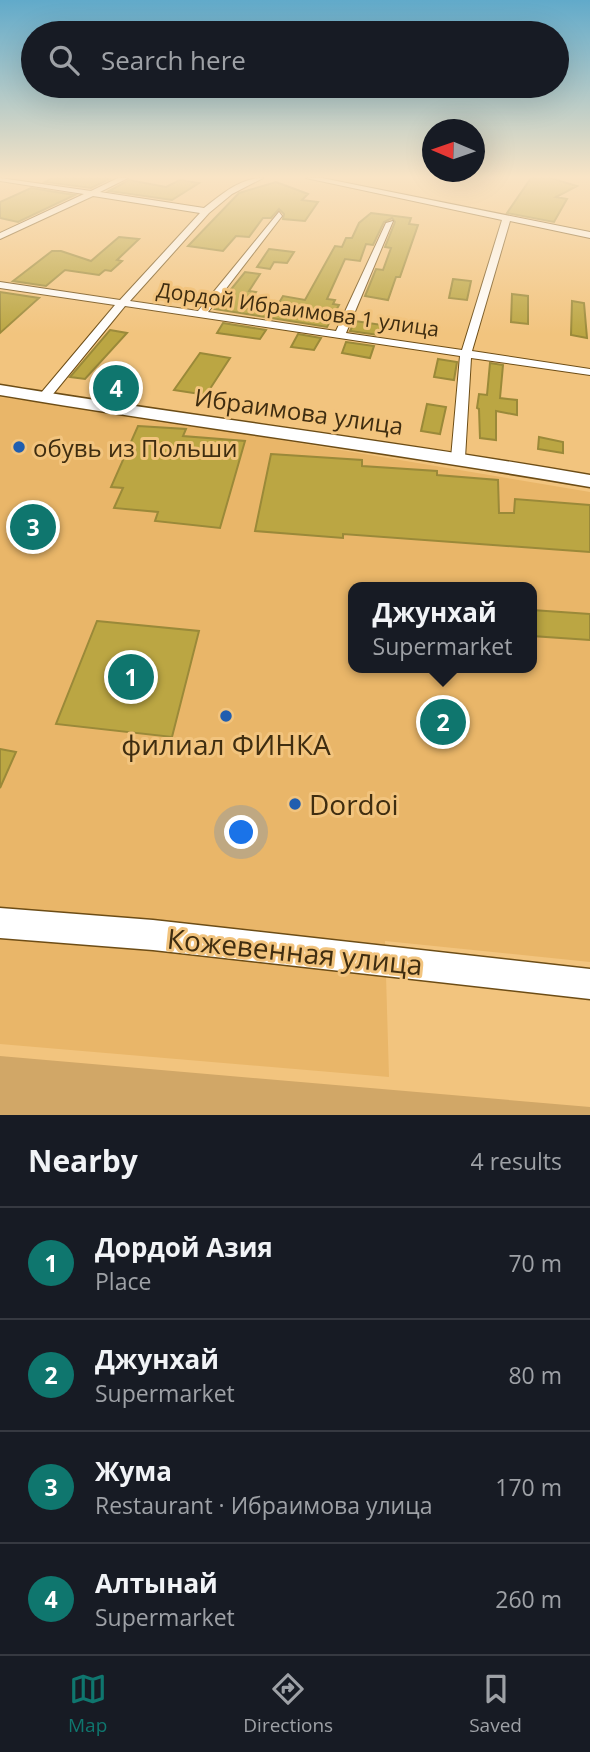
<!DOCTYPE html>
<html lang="en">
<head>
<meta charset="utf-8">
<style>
	:root { --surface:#171b24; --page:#20242c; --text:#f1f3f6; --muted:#9ea1a6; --line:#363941; --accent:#0f766e }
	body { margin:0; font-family:"Open Sans",sans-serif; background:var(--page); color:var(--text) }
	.compass { position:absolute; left:422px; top:119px; width:63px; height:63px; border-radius:50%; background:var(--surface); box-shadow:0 7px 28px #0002; rotate:272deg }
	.you { position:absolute; left:242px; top:833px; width:24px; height:24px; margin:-18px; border:5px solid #fff; border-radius:50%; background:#1a73e8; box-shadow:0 0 0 10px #1a73e833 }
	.badge { display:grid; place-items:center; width:46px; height:46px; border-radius:50%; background:var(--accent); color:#fff; font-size:23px; font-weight:700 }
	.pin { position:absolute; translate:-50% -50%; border:4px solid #fff; box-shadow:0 2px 7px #0006 }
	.popup { position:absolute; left:348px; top:582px; width:189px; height:91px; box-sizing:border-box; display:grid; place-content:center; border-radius:14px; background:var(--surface); filter:drop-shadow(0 2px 5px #0005); font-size:23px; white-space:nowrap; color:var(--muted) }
	.popup b { font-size:26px; color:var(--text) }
	.popup::after { content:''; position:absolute; left:50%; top:100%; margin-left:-14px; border:14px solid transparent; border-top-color:var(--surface) }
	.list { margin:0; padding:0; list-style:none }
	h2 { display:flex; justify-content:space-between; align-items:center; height:91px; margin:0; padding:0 28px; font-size:30px }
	h2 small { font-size:23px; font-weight:400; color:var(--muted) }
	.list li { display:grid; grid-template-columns:46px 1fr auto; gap:21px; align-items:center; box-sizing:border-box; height:112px; padding:0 28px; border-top:2px solid var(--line) }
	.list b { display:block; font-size:26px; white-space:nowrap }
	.list p { margin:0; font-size:23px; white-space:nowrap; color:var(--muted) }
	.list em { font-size:23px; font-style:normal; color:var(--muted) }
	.icon { flex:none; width:38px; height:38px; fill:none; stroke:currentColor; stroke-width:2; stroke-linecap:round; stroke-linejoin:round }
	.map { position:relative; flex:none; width:590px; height:1115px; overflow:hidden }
	.search { position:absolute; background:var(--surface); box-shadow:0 7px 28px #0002; left:21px; right:21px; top:21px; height:77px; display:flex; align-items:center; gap:18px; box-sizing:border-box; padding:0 24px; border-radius:38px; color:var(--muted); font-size:26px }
	.sheet { height:539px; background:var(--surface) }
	nav { display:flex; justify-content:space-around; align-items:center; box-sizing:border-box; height:98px; border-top:2px solid var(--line); background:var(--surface); font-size:19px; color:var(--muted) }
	nav a { display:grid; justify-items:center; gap:4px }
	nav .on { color:var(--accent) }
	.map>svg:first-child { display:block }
</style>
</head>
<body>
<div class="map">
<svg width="590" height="1115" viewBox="0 0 590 1115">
	<rect width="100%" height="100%" fill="#f2c47e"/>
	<path fill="#e9b669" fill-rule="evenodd" d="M 0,397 L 90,408 L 590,492 L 590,962 L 385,941 L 389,1077 L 0,1044 ZM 354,587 L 532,587 L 532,668 L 354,668 Z"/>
	<path fill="#d1a767" d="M 0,1056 L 590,1107 L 590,1115 L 0,1115 Z"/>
	<path fill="#bba643" stroke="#9a8939" stroke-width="2" d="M 52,178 L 111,178 L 91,188 L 45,182 Z
		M 531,178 L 550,178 L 577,186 L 556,197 L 567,199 L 554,222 L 507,213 Z
		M 129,180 L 166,187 L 180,180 L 199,183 L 172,200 L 109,191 Z
		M 276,182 L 308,194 L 302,200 L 318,202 L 305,221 L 283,219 L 284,214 L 279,209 L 271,218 L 263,218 L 249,237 L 236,236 L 223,251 L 188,246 L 239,193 Z
		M 31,188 L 75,195 L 18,222 L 0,218 L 0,202 Z
		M 371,213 L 411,218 L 409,224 L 418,225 L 400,277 L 396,277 L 388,300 L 365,296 L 376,269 L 383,270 L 391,248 L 385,247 L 395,222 L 392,218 L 384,222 L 373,245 L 366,244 L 360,261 L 345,259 L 327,299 L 335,300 L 333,304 L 339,305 L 327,327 L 215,309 L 245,272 L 260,274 L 249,291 L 256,292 L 245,308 L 273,313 L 283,296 L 305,300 L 335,246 L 342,247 L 346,238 L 352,238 L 359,223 Z
		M 119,237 L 139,239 L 117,260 L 122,261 L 111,271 L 105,270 L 99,275 L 65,270 L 46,286 L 13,281 L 52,251 L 61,251 L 91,261 Z
		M 269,249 L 294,252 L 287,263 L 274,262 L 270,269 L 257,267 Z
		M 453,279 L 471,281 L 467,300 L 449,298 Z
		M 0,292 L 39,298 L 0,333 Z
		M 512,294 L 528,296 L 528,324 L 511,322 Z
		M 572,301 L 584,303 L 587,338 L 571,335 Z
		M 355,321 L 382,325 L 378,335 L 350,331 Z
		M 223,323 L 266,330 L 260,339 L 217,333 Z
		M 110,330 L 127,333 L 85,379 L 70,377 Z
		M 298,334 L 321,338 L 314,350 L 291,347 Z
		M 346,342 L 374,346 L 370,358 L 342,353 Z
		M 200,353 L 230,358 L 206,395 L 174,390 Z
		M 438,359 L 457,362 L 454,380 L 434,377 Z
		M 490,363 L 503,365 L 500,398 L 517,400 L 517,415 L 496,411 L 496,440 L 480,438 L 479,409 L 477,408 L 479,394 L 487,395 Z
		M 427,404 L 446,407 L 440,434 L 421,431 Z
		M 138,426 L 186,429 L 183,436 L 245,441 L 220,528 L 155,521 L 158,512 L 114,508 L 123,488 L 111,487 Z
		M 539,437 L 563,442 L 563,453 L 538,449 Z
		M 271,454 L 362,460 L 362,466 L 437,471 L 437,475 L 498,480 L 499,513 L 514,513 L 515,499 L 590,505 L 590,552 L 343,534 L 343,538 L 255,531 Z
		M 532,610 L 590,614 L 590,640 L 532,636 Z
		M 97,621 L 199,631 L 172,737 L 56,724 Z
		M 0,749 L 16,752 L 0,788 Z"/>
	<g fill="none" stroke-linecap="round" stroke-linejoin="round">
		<defs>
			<path id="minor" d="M 0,178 L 91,191 L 118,178 L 128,178 L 100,192 L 204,208 C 222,194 240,178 263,178 L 232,194 L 209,213 L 130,301 L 198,311 L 279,212 L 282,216 L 208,312 L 336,331 L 386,223 L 393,221 L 346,333 L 462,350 L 502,220 L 306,178 L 322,178 L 590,232 L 590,238 L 510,221 L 472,351 L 590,369 L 590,375 L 471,358 L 465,458 L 458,463 L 451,458 L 460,356 L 125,306 L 49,399 L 41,399 L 41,393 L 115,305 L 0,288 L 0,282 L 120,300 L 200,213 L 93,196 L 0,239 L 0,233 L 84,194 L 0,181 Z"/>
			<path id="tertiary" d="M 0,908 L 153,920 L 590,969 L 590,999 L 153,950 L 0,938 Z"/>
			<path id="secondary" d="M 0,385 C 196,417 394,441 590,475 L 590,487 C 394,453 196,428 0,395 Z"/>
		</defs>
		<use href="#minor" stroke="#6d4d16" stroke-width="2"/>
		<use href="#tertiary" stroke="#6d4d16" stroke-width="3"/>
		<use href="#secondary" stroke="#6d4d16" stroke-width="3"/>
		<use href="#minor" fill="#fff" fill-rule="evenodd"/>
		<use href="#tertiary" fill="#fff" fill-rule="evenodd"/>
		<use href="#secondary" fill="#fff" fill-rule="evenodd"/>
	</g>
	<linearGradient id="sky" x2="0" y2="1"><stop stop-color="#61aaca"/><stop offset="0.53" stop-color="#f9e4c5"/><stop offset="1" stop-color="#f9e4c5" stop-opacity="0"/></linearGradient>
	<rect width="590" height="334" fill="url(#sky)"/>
	<g fill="#205eaf" stroke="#f2c47e" stroke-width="2.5">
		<circle cx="19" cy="447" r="7"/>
		<circle cx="226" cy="716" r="7"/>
		<circle cx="295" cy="804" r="7"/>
	</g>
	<g text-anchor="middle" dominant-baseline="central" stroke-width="6" stroke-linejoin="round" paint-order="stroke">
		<g font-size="21" fill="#3f2d10" stroke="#f2c47e">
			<text transform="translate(298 309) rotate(8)">Дордой Ибраимова 1 улица</text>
		</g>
		<g font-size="24" fill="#3f2d10" stroke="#f2c47e">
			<text transform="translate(299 411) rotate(8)">Ибраимова улица</text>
		</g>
		<g font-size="24" fill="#3f2d10" stroke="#f2c47e" text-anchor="start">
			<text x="33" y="447">обувь из Польши</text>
		</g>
		<g font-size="28" fill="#3f2d10" stroke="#f2c47e">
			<text x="226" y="744">филиал ФИНКА</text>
			<text x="309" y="804" text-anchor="start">Dordoi</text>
		</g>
		<g font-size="28" fill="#3f2d10" stroke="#f2c47e">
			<text transform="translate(295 951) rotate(6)">Кожевенная улица</text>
		</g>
	</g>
</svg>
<svg class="compass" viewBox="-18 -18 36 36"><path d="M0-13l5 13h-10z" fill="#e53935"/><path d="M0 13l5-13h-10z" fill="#9ea1a6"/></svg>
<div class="you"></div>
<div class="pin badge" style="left:131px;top:677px">1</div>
<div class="pin badge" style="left:443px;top:722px">2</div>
<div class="popup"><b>Джунхай</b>Supermarket</div>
<div class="pin badge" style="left:33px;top:527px">3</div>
<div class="pin badge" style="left:116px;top:388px">4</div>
<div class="search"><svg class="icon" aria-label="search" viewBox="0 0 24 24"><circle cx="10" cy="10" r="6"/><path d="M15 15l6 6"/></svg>Search here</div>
</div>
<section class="sheet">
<h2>Nearby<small>4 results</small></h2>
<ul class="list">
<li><span class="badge">1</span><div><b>Дордой Азия</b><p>Place</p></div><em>70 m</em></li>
<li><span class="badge">2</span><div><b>Джунхай</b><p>Supermarket</p></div><em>80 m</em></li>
<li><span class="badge">3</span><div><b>Жума</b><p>Restaurant · Ибраимова улица</p></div><em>170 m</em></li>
<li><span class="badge">4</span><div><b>Алтынай</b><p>Supermarket</p></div><em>260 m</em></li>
</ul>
</section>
<nav>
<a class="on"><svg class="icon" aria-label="map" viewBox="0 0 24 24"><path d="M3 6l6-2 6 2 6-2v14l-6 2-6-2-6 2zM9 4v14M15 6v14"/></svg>Map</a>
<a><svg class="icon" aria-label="directions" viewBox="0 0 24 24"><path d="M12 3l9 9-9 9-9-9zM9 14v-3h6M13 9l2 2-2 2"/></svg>Directions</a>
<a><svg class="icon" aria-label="saved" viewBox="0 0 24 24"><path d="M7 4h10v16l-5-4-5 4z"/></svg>Saved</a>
</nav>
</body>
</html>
